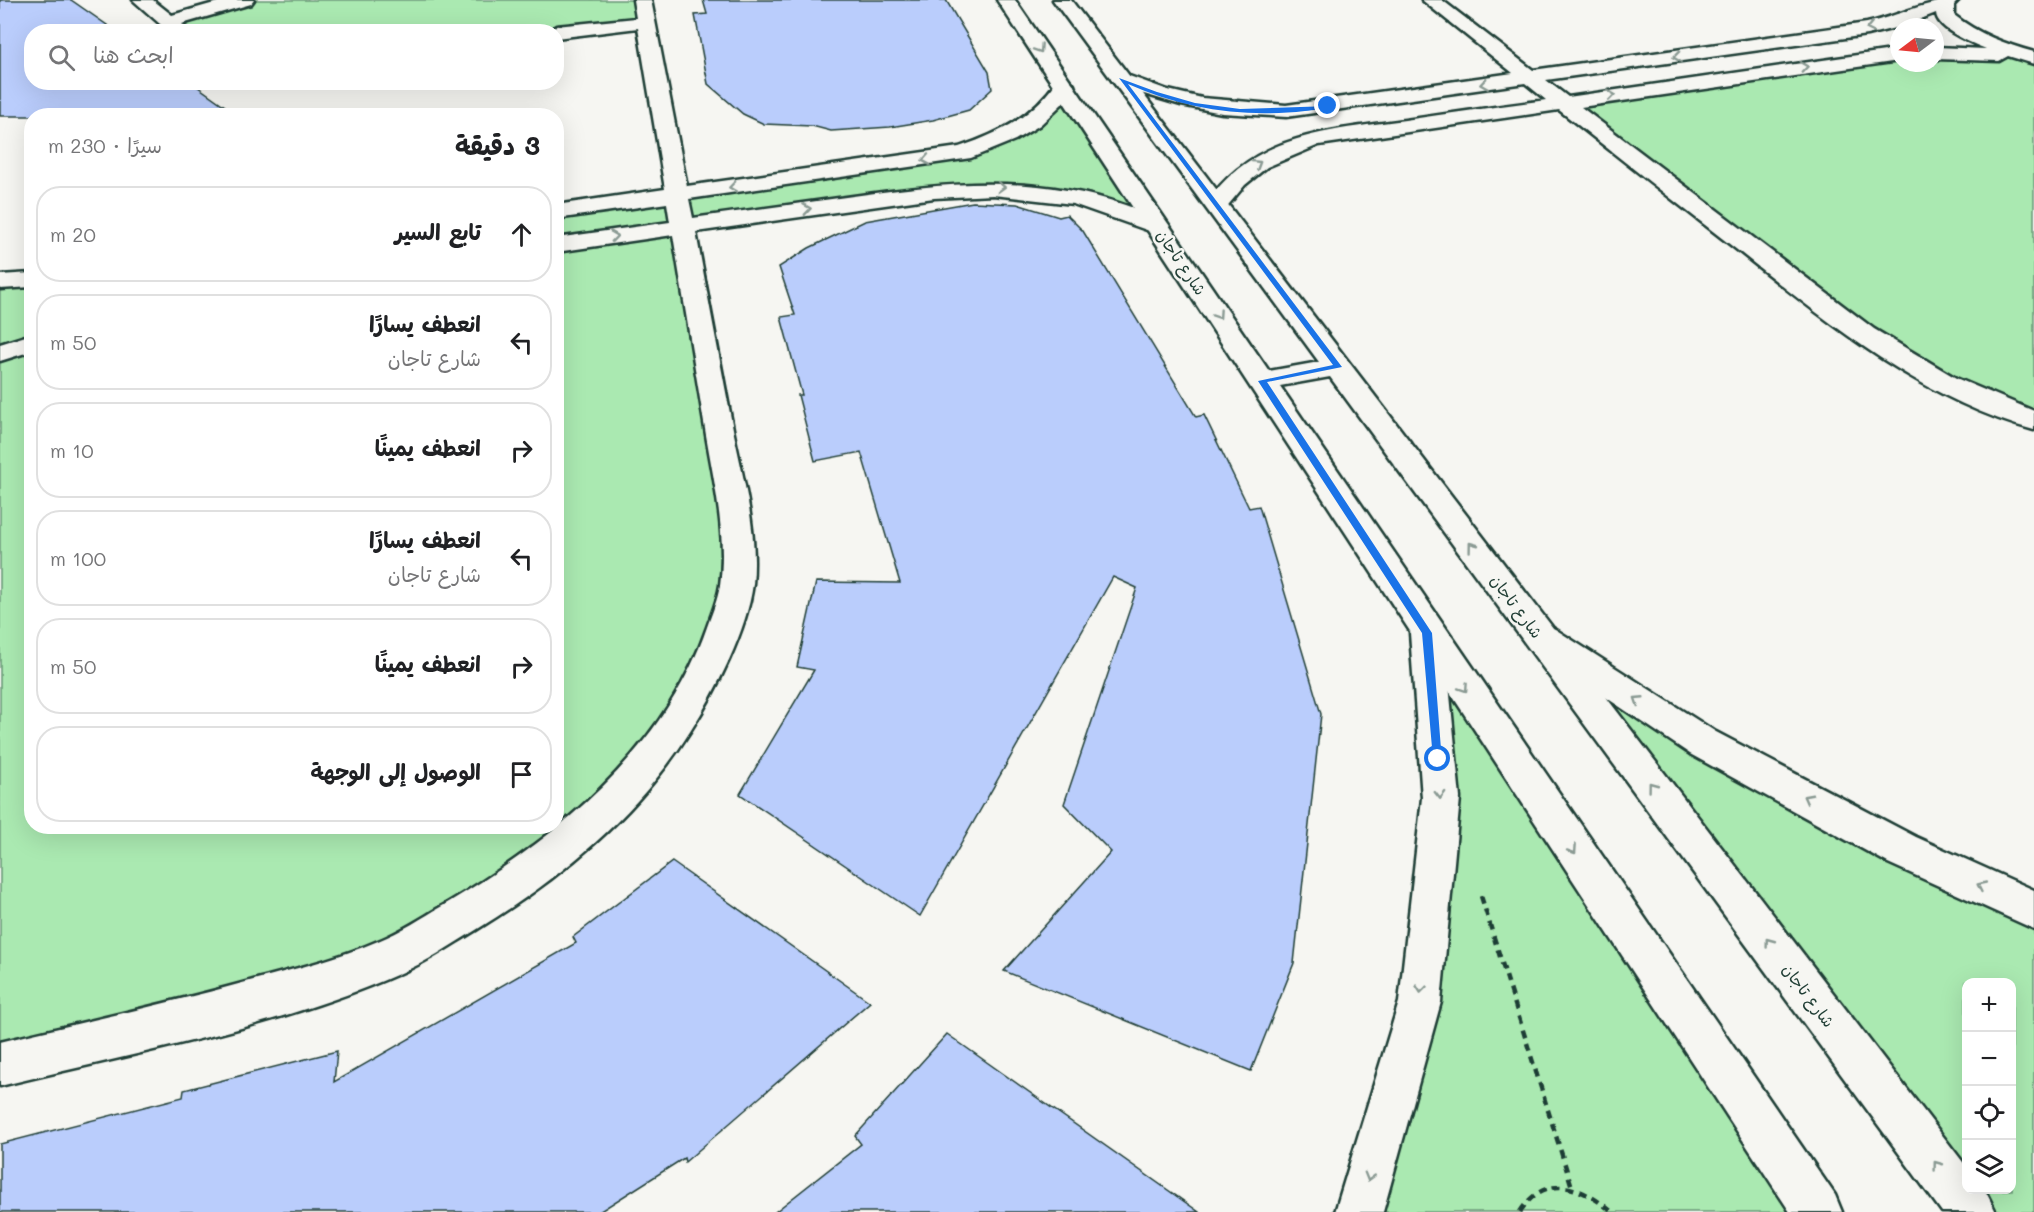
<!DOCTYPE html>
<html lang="ar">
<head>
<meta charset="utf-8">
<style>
	:root { --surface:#fff; --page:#f6f6f6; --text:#202124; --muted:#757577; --line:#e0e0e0 }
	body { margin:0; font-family:Mali,"Playpen Sans Arabic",sans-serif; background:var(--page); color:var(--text); direction:rtl }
	.controls { position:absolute; right:18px; bottom:18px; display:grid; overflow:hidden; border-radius:12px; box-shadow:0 6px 24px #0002 }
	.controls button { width:54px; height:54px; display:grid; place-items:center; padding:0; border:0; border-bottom:2px solid var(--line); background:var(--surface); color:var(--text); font:30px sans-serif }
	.compass { position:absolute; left:1890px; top:18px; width:54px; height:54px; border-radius:50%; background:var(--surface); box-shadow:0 6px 24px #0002; rotate:254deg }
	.stop { position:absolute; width:18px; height:18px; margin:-14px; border:4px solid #1a73e8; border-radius:50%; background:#fff }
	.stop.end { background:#1a73e8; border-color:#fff; box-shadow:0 2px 6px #0008 }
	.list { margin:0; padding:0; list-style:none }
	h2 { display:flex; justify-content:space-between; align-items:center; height:78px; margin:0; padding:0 24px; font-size:26px }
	h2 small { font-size:20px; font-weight:400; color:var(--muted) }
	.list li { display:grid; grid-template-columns:39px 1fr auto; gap:18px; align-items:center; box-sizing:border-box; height:96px; margin:0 12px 12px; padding:0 12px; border:2px solid var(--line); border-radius:24px }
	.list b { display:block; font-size:22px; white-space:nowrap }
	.list p { margin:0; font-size:20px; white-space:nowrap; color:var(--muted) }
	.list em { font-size:20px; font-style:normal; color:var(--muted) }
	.icon { flex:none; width:33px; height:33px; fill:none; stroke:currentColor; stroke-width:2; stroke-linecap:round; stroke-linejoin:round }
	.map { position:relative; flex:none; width:2034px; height:1212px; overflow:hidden; direction:ltr }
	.search { position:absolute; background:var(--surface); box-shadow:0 6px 24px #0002; left:24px; top:24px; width:540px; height:66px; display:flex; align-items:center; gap:15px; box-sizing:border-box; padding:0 21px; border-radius:24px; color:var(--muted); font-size:22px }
	.panel { position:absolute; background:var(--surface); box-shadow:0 6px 24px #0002; left:24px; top:108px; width:540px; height:726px; border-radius:24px; direction:rtl }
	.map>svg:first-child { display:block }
</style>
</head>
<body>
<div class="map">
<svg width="2034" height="1212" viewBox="0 0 2034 1212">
	<rect width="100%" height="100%" fill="#f6f6f2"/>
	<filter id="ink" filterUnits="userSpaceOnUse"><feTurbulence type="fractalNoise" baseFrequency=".0167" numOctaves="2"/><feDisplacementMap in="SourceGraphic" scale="12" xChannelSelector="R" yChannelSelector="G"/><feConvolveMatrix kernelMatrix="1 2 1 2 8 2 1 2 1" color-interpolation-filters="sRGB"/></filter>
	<g filter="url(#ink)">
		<path fill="#aae9b1" stroke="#649372" stroke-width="1.5" fill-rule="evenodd" d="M 245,0 L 642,0 L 646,22 L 556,32 L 181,32 L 168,22 Z
			M 1935,53 L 2034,59 L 2034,421 L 1919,371 L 1562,102 L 1899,55 L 1899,63 L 1935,63 Z
			M 1064,85 L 1158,227 L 1119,208 L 981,187 L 681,227 L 735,517 L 707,672 L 597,820 L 385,959 L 0,1064 L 0,282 L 31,280 L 32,826 L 556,826 L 557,212 L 1001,140 Z
			M 1427,633 L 1818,1212 L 1359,1212 L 1420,1002 Z
			M 1540,637 L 2034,910 L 2034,1212 L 1972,1212 ZM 1966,982 L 2012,982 L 2012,1190 L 1966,1190 Z"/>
		<path fill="#bacdfc" stroke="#1f3d34" stroke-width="1.5" d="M 0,0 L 71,0 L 117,32 L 32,32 L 32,82 L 191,82 L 239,116 L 0,116 Z
			M 703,0 L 946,0 L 989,72 L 992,89 L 969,110 L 933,120 L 890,127 L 831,131 L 812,126 L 764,124 L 743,114 L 708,84 L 695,15 L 707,14 Z
			M 973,202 L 1017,204 L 1059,217 L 1067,215 L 1083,231 L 1196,417 L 1204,415 L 1249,508 L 1259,506 L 1321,714 L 1294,963 L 1251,1071 L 1004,971 L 1111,852 L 1064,804 L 1137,588 L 1113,577 L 920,916 L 740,794 L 814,670 L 797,667 L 816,582 L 900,583 L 861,452 L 815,461 L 798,395 L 802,395 L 781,317 L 795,315 L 779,267 L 809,248 L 865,221 Z
			M 672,862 L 870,1002 L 685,1162 L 684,1158 L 599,1212 L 0,1212 L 0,1144 L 183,1097 L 184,1090 L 337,1051 L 334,1082 L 576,943 L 573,937 Z
			M 947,1034 L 1199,1212 L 775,1212 L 861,1144 L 855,1136 Z"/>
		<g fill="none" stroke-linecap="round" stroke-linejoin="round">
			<defs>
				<path id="street" d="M 133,0 L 153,0 L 172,15 L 225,0 L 254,0 L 251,4 L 182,24 L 190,32 L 169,32 Z
					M 633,0 L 651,0 L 687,186 L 959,147 C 1000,133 1032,117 1057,81 L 1071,81 L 1074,85 L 1062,104 L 1040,125 L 1015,140 L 971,158 L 689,199 L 693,218 C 744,211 795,204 846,197 C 942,183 1032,173 1125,205 C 1139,210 1162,215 1170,227 L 1166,232 L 1158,234 L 1073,204 L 993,195 L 934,198 L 696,232 C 708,299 721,366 734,434 C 744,482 758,534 753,584 C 747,630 716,691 691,730 C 638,815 561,878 476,930 C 451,945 427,962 401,973 C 274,1029 134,1053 0,1086 L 0,1042 C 86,1021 172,1003 257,979 C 298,968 339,958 378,941 C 401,932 423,917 444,905 C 554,840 664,752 707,627 C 712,613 718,599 720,585 C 727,535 714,483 706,435 C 695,368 684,302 673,235 L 556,252 L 556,238 L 670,222 L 667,203 L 556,219 L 556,205 L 665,189 L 638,28 L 556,38 L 556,32 L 547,32 L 556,26 L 636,18 Z
					M 1422,0 L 1442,0 L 1533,70 L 1867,23 C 1898,16 1927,0 1959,0 L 1954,5 L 1954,15 C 1978,34 2005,44 2034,52 L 2034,64 L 2008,56 L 1999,61 L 1935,59 L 1935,47 L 1986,49 C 1972,43 1937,30 1936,13 L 1903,26 L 1867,35 L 1546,80 L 1568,97 L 1899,49 L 1899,61 L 1581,107 L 1874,329 L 1956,378 L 2034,411 L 2034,430 C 1923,400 1830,324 1741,253 C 1680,206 1620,158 1559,110 L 1319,145 L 1267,167 L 1245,185 L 1224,210 L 1208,210 L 1205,205 C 1253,134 1327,131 1405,120 C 1452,113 1499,106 1546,100 L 1525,83 L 1286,117 L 1222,113 L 1181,105 L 1134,91 L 1114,83 L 1111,79 L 1114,75 L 1121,73 L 1168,90 L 1202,98 L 1286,105 L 1513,73 Z
					M 32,273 L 32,287 L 0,289 L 0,275 Z
					M 32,334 L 32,351 L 0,361 L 0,344 Z
					M 1427,620 L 1439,624 L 1444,633 L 1460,798 L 1441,1002 L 1383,1212 L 1335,1212 L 1399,1002 L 1422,798 L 1410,633 L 1415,624 Z
					M 1543,625 L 1555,629 L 1716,732 L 1916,837 L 2034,890 L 2034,929 L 1888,863 L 1690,754 L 1531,647 L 1526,638 L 1531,629 Z"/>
				<path id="secondary" d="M 997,0 L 1015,0 L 1269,371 L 1319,362 L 1053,0 L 1071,0 L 1966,1166 L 1966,1190 L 1985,1190 L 1996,1212 L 1942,1212 L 1330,377 L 1280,386 L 1835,1195 L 1842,1212 L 1790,1212 Z"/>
			</defs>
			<use href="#street" stroke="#1f3d34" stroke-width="5"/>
			<use href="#secondary" stroke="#1f3d34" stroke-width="5"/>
			<path stroke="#1f3d34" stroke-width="4.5" stroke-dasharray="8 6" stroke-linecap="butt" d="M 1481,896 L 1572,1187
				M 1520,1212 C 1545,1172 1582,1186 1612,1212"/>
			<use href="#street" fill="#f6f6f2" fill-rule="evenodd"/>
			<use href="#secondary" fill="#f6f6f2" fill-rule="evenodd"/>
		</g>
		<defs><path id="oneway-chevron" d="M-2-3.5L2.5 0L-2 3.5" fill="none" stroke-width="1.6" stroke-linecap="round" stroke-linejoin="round" transform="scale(1.5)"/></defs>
		<g stroke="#8a9a93">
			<use href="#oneway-chevron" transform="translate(1870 28) rotate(168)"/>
			<use href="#oneway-chevron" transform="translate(1039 49) rotate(56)"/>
			<use href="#oneway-chevron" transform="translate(1677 57) rotate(172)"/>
			<use href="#oneway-chevron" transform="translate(1804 67) rotate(-8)"/>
			<use href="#oneway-chevron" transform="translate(1484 84) rotate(172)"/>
			<use href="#oneway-chevron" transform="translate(1611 95) rotate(-8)"/>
			<use href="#oneway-chevron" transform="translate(926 160) rotate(170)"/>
			<use href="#oneway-chevron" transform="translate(1257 164) rotate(-32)"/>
			<use href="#oneway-chevron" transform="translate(733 187) rotate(172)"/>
			<use href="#oneway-chevron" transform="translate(1001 187) rotate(2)"/>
			<use href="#oneway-chevron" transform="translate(807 209) rotate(-8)"/>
			<use href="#oneway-chevron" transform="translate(614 236) rotate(-8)"/>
			<use href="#oneway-chevron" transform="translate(1218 315) rotate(56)"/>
			<use href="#oneway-chevron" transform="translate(1472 546) rotate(-127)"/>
			<use href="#oneway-chevron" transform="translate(1464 688) rotate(56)"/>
			<use href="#oneway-chevron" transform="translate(1638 700) rotate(-147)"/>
			<use href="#oneway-chevron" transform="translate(1652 786) rotate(-127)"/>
			<use href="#oneway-chevron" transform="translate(1440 795) rotate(89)"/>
			<use href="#oneway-chevron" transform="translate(1807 798) rotate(-152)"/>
			<use href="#oneway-chevron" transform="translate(1573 850) rotate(56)"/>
			<use href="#oneway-chevron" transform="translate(1981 886) rotate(-155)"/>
			<use href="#oneway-chevron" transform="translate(1769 942) rotate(-127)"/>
			<use href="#oneway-chevron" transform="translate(1421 989) rotate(96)"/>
			<use href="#oneway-chevron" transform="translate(1937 1165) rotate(-127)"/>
			<use href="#oneway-chevron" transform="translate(1369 1177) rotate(106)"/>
		</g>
	</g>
	<path fill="#1a73e8" d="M 1119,78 L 1157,92 L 1195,103 L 1240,109 L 1331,106 C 1324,110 1313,110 1305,111 C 1245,118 1183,109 1128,84 L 1342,367 L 1267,382 L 1432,633 L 1442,762 L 1434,762 L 1433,759 L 1422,633 L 1258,381 L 1333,365 Z"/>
	<g text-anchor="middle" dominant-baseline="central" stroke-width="5" stroke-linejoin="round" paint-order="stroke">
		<g font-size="16" fill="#1f3d34" stroke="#f6f6f2">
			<text transform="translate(1182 262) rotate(56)">شارع تاجان</text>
			<text transform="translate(1517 606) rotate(53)">شارع تاجان</text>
			<text transform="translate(1809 995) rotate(53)">شارع تاجان</text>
		</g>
	</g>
</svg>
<div class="controls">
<button>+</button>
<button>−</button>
<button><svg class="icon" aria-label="locate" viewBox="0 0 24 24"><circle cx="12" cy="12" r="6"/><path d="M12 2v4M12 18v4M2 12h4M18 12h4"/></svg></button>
<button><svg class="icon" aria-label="layers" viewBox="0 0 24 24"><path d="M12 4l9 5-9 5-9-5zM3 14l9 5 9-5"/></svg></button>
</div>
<svg class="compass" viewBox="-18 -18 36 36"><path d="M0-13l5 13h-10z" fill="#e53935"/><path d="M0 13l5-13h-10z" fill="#757577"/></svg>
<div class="stop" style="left:1438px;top:759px"></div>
<div class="stop end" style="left:1328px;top:106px"></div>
<div class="search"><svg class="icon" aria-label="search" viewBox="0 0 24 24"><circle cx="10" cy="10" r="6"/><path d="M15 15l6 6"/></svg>ابحث هنا</div>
<section class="panel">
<h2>3 دقيقة<small>سيرًا · 230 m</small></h2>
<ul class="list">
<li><svg class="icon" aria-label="ahead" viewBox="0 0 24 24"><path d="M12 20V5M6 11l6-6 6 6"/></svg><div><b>تابع السير</b></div><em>20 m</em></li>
<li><svg class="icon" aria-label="left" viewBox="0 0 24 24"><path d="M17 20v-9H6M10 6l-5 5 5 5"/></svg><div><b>انعطف يسارًا</b><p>شارع تاجان</p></div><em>50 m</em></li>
<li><svg class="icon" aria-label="right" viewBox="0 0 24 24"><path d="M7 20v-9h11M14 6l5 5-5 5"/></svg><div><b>انعطف يمينًا</b></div><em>10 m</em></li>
<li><svg class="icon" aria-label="left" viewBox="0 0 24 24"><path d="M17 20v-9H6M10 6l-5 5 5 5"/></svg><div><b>انعطف يسارًا</b><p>شارع تاجان</p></div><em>100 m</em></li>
<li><svg class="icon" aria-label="right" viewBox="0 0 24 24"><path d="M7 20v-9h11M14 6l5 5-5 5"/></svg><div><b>انعطف يمينًا</b></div><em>50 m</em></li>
<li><svg class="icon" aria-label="arrive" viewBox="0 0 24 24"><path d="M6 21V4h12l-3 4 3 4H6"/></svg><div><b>الوصول إلى الوجهة</b></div></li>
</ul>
</section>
</div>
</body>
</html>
